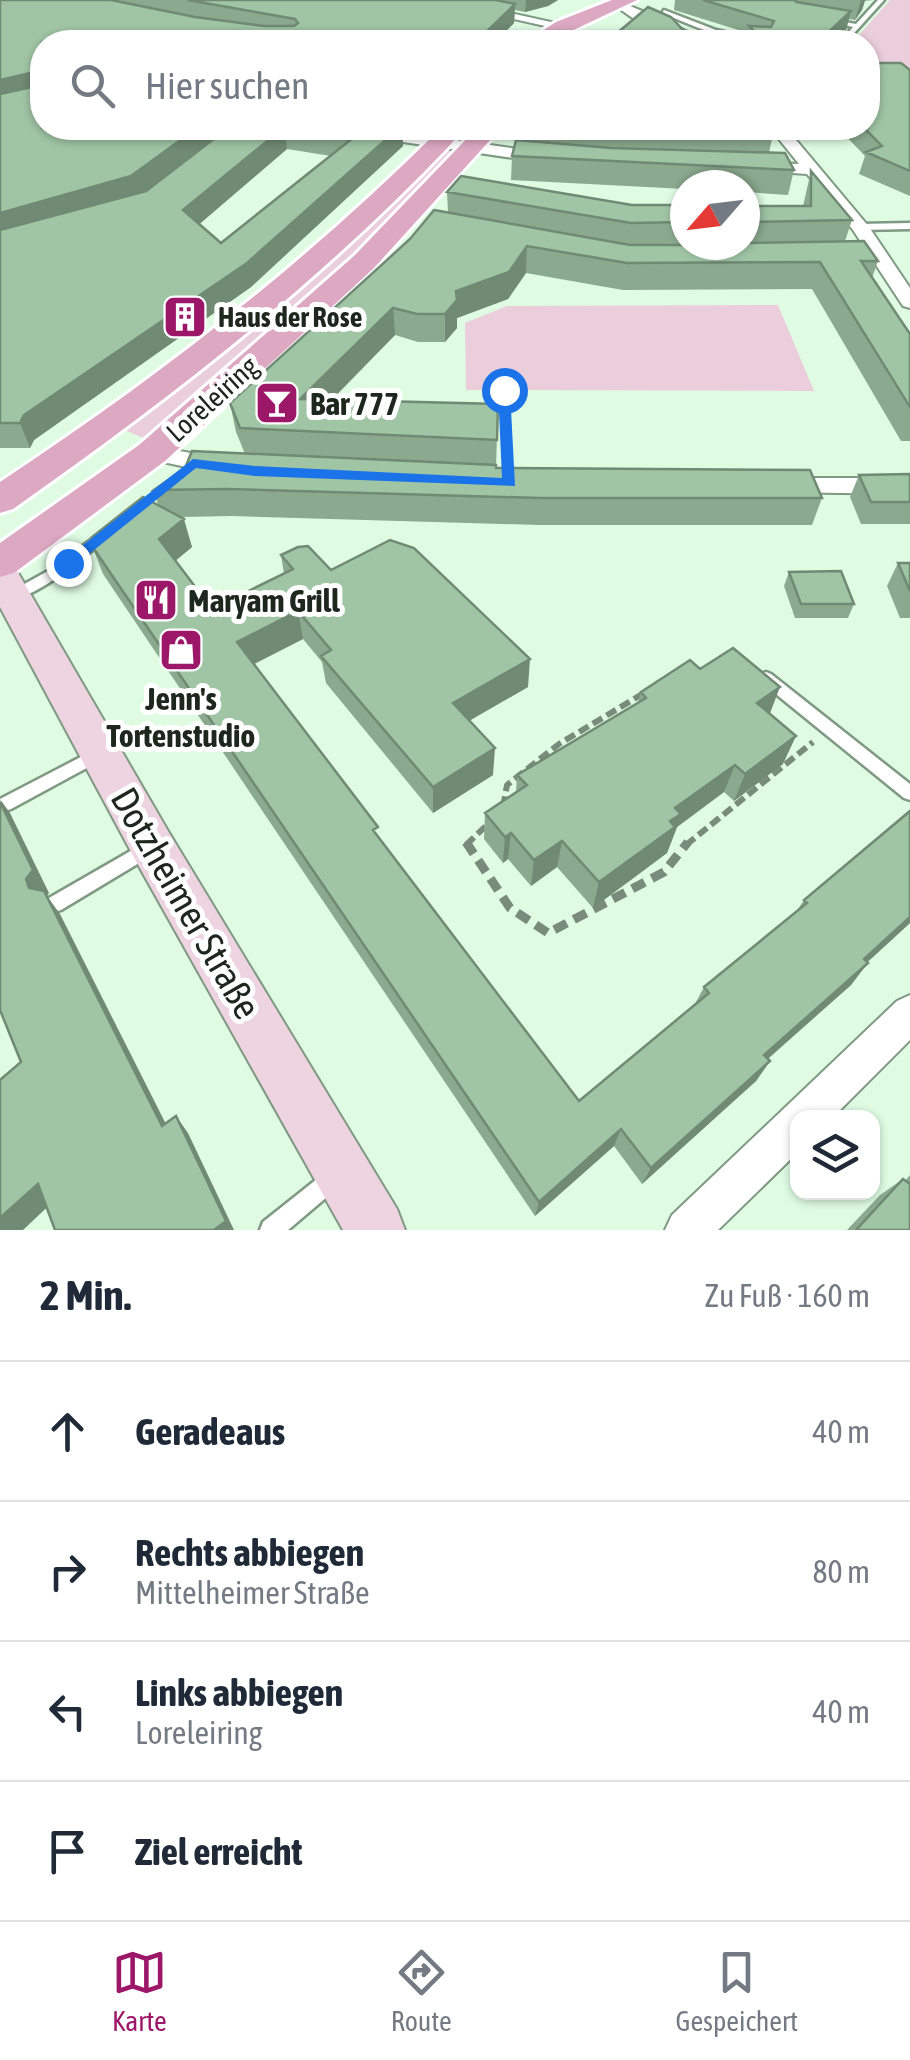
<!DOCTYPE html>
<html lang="de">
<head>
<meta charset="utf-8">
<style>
	:root { --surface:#fff; --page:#f2f2f3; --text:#1f2937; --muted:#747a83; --line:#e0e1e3; --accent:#9d1768 }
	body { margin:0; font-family:"Asap Condensed",sans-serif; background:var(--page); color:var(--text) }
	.controls { position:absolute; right:30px; bottom:30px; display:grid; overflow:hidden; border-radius:20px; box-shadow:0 2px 8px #0004 }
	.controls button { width:90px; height:90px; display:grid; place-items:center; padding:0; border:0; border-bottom:2px solid var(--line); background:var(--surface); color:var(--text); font:50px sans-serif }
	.compass { position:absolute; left:670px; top:170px; width:90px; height:90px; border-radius:50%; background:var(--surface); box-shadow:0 2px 8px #0004; rotate:242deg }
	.stop { position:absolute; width:30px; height:30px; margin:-22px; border:8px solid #1a73e8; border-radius:50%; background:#fff }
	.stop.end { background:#1a73e8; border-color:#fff; box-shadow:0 2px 10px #0008 }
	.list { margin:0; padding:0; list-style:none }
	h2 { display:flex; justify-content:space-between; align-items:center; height:130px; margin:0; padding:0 40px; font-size:42px }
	h2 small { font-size:32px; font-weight:400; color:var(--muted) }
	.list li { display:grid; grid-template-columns:65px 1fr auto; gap:30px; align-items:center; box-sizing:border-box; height:140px; padding:0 40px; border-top:2px solid var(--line) }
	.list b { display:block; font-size:38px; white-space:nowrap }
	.list p { margin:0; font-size:32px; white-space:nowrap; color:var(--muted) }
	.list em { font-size:32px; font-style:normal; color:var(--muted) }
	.icon { flex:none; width:55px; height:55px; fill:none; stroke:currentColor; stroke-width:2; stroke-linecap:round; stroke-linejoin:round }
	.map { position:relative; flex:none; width:910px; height:1230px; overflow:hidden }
	.search { position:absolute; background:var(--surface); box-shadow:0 2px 8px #0004; left:30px; right:30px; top:30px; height:110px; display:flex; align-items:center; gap:25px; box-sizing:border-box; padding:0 35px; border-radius:40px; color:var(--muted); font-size:38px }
	.sheet { height:690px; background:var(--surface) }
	nav { display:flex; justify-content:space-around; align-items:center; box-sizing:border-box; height:140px; border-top:2px solid var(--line); background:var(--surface); font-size:28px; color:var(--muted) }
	nav a { display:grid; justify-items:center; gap:5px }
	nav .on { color:var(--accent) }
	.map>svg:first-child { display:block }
</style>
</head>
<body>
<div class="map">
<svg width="910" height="1230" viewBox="0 0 910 1230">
	<rect width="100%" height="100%" fill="#dffce3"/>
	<path fill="#ebcedb" d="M 890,0 L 910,0 L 910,70 L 868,62 L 868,42 L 853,42 Z
		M 449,149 L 454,154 L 394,222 L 150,441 L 120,428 L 439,151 Z
		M 778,305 L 814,391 L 466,390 L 465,323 L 507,306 Z"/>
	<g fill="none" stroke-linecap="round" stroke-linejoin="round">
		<defs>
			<path id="lane" d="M 878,0 L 884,0 L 846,42 L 840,42 L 853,27 L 825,21 L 828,19 L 856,24 Z
				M 664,10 L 716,30 L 767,42 C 732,44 694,26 662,13 Z
				M 910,223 L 910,229 L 860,230 L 856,227 L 860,224 Z
				M 107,528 L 113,532 L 111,535 C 90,552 35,601 8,599 L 6,596 L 8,593 L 48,571 Z
				M 766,672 L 771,674 L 910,784 L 910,800 L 904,798 L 761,682 L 759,678 L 761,674 Z
				M 100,747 L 105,748 L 108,753 L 105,758 L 11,809 L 5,811 L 0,809 L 0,799 Z
				M 148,841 L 154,844 L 156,849 L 154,854 L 61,910 L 55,912 L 49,910 L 46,904 L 49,898 Z
				M 334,1168 L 341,1171 L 344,1178 L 341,1185 L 288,1230 L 260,1230 L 263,1222 L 327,1171 Z"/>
			<path id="street" d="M 428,0 L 452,0 L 569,26 L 563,30 Z
				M 609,0 C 623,0 692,33 705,42 C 674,44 632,21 609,0 Z
				M 333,128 L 369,128 L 547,153 L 555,158 L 547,163 L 341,133 Z
				M 770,128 L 786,128 L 869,227 L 910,288 L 910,308 L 903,306 L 853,230 L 807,174 L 749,170 L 747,167 L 755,162 L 799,164 Z
				M 152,446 L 224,459 L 236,467 L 224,475 L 144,458 L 140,453 L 144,448 Z
				M 782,478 L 910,478 L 910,494 L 773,492 L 770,486 Z
				M 910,995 L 910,1040 L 832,1118 L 798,1118 L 798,1152 L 718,1230 L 665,1230 L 672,1215 L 897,1001 Z"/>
			<path id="secondary" d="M 0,560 L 13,564 L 168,831 L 397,1209 L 405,1230 L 343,1230 L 136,861 L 0,607 Z"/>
			<path id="primary" d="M 612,0 L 637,0 L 548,42 L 525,42 L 556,22 Z
				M 477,128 L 501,128 L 374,268 L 165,461 L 14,573 L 0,577 L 0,543 L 139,445 L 354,256 Z
				M 443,132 L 455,139 L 451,144 C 319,283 170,399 13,509 L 0,513 L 0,482 C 156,379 302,266 435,134 Z"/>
		</defs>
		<use href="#lane" stroke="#7f9983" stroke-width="5"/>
		<use href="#street" stroke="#7f9983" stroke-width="4"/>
		<use href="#secondary" stroke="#7f9983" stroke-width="4"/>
		<use href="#primary" stroke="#fff" stroke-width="6"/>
		<path stroke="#798c7b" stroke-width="5" stroke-dasharray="9 4" stroke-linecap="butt" d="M 504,390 L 509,477"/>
		<path stroke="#798c7b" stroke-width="6" stroke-dasharray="11 5" stroke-linecap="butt" d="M 503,807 L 507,785 L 559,744 L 644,693
			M 466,845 L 489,823
			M 686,845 L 813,742"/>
		<path stroke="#798c7b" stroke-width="9" stroke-dasharray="14 8" stroke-linecap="butt" d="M 466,842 L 510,908 L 548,933 L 664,872 L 688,842"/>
		<use href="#lane" fill="#fff" fill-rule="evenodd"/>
		<use href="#street" fill="#fff" fill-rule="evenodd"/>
		<use href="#secondary" fill="#eed4e1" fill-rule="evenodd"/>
		<use href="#primary" fill="#dda8c2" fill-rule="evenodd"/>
	</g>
	<path fill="#8aa98e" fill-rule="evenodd" d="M 0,0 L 558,0 L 548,6 L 525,12 L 515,10 L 514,23 L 495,42 L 42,42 L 42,128 L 423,128 L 421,129 L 403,129 L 403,146 L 251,287 L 34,440 L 30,448 L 0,448 ZM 287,149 L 331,156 L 221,243 L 199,224 Z
		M 675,0 L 873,0 L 865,1 L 862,10 L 855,20 L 849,19 L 846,30 L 833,42 L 746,42 L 748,33 L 674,10 Z
		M 616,34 L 694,42 L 615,42 Z
		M 910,70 L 910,196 L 859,174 L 865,156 L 838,128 L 868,128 Z
		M 520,128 L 768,128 L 773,134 L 769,153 L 794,170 L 788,195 L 745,192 L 745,185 L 685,185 L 685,189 L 511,180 L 512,156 L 519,140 Z
		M 811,171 L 852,220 L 845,241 L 878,261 L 872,278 L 910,334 L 910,441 L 901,441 L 812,289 L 623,290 L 526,273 L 508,299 L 457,318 L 457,328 L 445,342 L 418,342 L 395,335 L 332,400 L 498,404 L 496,468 L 822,498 L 812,525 L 538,525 L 232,516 L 181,517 L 192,547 L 175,561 L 212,609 L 284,574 L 281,555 L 331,570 L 528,687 L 469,721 L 493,775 L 433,813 L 326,683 L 322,662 L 303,639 L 254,664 L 380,839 L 579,1101 L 695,1004 L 704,987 L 796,912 L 804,900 L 910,923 L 867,962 L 851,985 L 768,1059 L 770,1061 L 756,1081 L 642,1184 L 614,1146 L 535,1216 L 103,574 L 92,546 L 158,505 L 154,490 L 245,454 L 236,432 L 230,403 L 448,212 L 447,192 L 632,205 L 685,205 L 685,245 L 745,245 L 745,206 L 803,206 Z
		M 910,474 L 910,524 L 861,524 L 850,497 L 859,475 Z
		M 898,563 L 910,563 L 910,618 L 900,618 L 887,586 Z
		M 789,572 L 854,604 L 848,618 L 795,618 L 784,586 Z
		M 700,669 L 770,714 L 783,764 L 734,801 L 724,792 L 677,827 L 667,853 L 593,908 L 557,867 L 531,886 L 508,859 L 503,863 L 484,839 L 485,813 L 516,793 L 517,775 L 638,702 L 641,692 Z
		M 910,1175 L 910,1230 L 847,1230 L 880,1195 L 903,1179 L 905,1181 Z"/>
	<path fill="#708a74" d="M 526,0 L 558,0 L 548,6 L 525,12 Z
		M 861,0 L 865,0 L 862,10 L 855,20 Z
		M 515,4 L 514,23 L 495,42 L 476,42 Z
		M 851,11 L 846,30 L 833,42 L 818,42 Z
		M 38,71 L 42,86 L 0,102 L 0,80 Z
		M 197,128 L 230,128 L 136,199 L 0,239 L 0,213 Z
		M 284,128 L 287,149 L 188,234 L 183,210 Z
		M 399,128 L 402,128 L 403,146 L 251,287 L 34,440 L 30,448 L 20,423 L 24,415 Z
		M 527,246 L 526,273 L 508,299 L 457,318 L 457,328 L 445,342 L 445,314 L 456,291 Z
		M 393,308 L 395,335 L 304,427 L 300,399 Z
		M 184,519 L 192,547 L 168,567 L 159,539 Z
		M 298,611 L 303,639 L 244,669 L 237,642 Z
		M 530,659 L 528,687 L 453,730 L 453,703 Z
		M 780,687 L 769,716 L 757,703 Z
		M 796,736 L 783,764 L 734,801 L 745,774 Z
		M 495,748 L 493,775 L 433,813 L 433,787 Z
		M 735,765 L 724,792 L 677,827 L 667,853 L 593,908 L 599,882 L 675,808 Z
		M 0,799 L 10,813 L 49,893 L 47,896 L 60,914 L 175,1142 L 162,1126 L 29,888 Z
		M 511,833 L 508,859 L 503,863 L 505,837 Z
		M 562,841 L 557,867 L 531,886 L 534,860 Z
		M 910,917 L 910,923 L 847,981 L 864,959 Z
		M 868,963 L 851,985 L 750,1074 L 764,1055 Z
		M 770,1061 L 756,1081 L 642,1184 L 651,1168 Z
		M 176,1116 L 188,1133 L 234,1230 L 214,1230 Z
		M 621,1129 L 614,1146 L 535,1216 L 539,1202 Z
		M 38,1184 L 57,1198 L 23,1230 L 0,1230 L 0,1218 Z"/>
	<path fill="#a0c5a5" stroke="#708a74" stroke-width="2.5" d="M 0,0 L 111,0 L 195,17 L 264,26 L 294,26 L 298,23 L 295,19 L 188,0 L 496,0 L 515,4 L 476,42 L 42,42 L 42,128 L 197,128 L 131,176 L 0,213 L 0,94 L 37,86 L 38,71 L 0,80 Z
		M 703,0 L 796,0 L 796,2 L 851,11 L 818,42 L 765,42 L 749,26 L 771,27 L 774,21 Z
		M 648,7 L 671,17 L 694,42 L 662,42 L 660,41 L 616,34 Z
		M 868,63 L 901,63 L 910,70 L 910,171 L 866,152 L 882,146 L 864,128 L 868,128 Z
		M 228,128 L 283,128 L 183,210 L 221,243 L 354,137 L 290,128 L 399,128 L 247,263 L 24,415 L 20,423 L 0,423 L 0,230 L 146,191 Z
		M 650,128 L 768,128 L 773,134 Z
		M 516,140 L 611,148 L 785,153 L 794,170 L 512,156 Z
		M 811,171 L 852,220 L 745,222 L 745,206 L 811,206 Z
		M 461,176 L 632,205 L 685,205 L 685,222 L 631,223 L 447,192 Z
		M 434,210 L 630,245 L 745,245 L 745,243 L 864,241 L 878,261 L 861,261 L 910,334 L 910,407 L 820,262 L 627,263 L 527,246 L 509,272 L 456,291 L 457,300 L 445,314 L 417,314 L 393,308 L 300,399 L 498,404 L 497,440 L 240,428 L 230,403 L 410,239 Z
		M 192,451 L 496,465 L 496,468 L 810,470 L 822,498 L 540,498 L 226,489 L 154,490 L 185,468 Z
		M 910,474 L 910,502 L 871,502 L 859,475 Z
		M 143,497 L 184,519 L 159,539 L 212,609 L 293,569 L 281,555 L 298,547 L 308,546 L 331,570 L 390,540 L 414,548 L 530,659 L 453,703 L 495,748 L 433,787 L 321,656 L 331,650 L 298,611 L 237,642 L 378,827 L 373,830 L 579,1101 L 709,993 L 704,987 L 807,903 L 804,900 L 910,811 L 910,917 L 864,959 L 868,963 L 764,1055 L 770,1061 L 651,1168 L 621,1129 L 539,1202 L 92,546 L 92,537 Z
		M 898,563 L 910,563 L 910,591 Z
		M 841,571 L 854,604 L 801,604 L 789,572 Z
		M 733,648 L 780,687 L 757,703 L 796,736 L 745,774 L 735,765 L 675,808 L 681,814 L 670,821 L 675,827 L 599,882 L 562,841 L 534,860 L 511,833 L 505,837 L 485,813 L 527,785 L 517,775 L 646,698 L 641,692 L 690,660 L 700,669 Z
		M 0,802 L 33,870 L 26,879 L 29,888 L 44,891 L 162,1126 L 176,1116 L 226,1221 L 214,1230 L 55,1230 L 38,1184 L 0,1218 L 0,1080 L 21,1062 L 0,1010 Z
		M 903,1179 L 910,1184 L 910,1230 L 856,1230 Z"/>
	<path fill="#1a73e8" d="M 504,387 L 510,390 L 515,486 L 255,476 L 196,468 L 73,567 L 68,568 L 60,563 L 193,459 L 255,466 L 502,478 L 498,390 Z"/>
	<defs>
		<symbol id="building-square" viewBox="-11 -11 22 22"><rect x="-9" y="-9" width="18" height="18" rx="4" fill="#9d1768" stroke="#fff"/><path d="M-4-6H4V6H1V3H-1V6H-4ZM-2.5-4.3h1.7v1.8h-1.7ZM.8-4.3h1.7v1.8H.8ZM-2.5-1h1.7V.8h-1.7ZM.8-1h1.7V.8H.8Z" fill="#fff"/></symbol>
		<symbol id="bar-square" viewBox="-11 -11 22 22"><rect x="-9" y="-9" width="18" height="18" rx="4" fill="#9d1768" stroke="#fff"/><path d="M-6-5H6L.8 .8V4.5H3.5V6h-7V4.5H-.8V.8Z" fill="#fff"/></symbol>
		<symbol id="restaurant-square" viewBox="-11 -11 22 22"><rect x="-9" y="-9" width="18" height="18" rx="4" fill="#9d1768" stroke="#fff"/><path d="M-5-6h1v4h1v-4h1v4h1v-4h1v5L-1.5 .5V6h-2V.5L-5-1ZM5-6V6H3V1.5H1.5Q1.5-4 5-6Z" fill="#fff"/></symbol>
		<symbol id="shop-square" viewBox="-11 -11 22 22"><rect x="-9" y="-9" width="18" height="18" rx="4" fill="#9d1768" stroke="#fff"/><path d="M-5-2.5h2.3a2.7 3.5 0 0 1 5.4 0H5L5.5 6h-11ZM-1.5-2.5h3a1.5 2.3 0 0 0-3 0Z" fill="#fff"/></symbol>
	</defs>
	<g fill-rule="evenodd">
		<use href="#building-square" x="160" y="292" width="50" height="50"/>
		<use href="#bar-square" x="252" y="378" width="50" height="50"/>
		<use href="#restaurant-square" x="131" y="575" width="50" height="50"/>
		<use href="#shop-square" x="156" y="625" width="50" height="50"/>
	</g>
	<g text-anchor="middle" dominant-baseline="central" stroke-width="10" stroke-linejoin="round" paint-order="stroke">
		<g font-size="28" font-weight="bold" fill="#1d271e" stroke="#fff" text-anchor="start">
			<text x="218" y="317">Haus der Rose</text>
		</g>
		<g font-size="28" fill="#1d271e" stroke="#fff">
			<text transform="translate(212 399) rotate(-42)">Loreleiring</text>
		</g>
		<g font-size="32" font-weight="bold" fill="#1d271e" stroke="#fff" text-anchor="start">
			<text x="310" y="403">Bar 777</text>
			<text x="188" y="600">Maryam Grill</text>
			<text x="181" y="698" text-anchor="middle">Jenn's<tspan x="181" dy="37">Tortenstudio</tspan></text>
		</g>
		<g font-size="38" fill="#1d271e" stroke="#fff">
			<text transform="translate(186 903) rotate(60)">Dotzheimer Straße</text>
		</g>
	</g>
</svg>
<div class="controls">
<button><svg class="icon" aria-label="layers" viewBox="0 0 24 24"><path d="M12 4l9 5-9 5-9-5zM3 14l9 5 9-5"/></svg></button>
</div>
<svg class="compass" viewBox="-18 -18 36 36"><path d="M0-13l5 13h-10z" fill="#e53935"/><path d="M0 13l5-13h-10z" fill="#747a83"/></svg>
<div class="stop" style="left:504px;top:390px"></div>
<div class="stop end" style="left:68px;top:563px"></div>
<div class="search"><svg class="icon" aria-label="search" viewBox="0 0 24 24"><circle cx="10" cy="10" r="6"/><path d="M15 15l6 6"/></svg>Hier suchen</div>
</div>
<section class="sheet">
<h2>2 Min.<small>Zu Fuß · 160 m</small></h2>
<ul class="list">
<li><svg class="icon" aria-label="ahead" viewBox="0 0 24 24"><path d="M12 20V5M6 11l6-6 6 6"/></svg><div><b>Geradeaus</b></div><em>40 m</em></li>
<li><svg class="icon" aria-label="right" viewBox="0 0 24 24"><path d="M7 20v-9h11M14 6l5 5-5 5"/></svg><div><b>Rechts abbiegen</b><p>Mittelheimer Straße</p></div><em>80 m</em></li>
<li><svg class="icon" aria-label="left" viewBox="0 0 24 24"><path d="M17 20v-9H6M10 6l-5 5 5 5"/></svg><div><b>Links abbiegen</b><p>Loreleiring</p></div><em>40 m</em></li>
<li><svg class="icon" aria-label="arrive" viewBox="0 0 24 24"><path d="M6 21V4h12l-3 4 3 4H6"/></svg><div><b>Ziel erreicht</b></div></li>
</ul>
</section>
<nav>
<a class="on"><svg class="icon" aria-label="map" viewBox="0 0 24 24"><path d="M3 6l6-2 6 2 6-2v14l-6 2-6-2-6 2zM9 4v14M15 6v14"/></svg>Karte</a>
<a><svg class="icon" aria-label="directions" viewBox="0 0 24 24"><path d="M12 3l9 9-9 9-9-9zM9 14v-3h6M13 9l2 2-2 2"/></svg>Route</a>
<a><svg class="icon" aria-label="saved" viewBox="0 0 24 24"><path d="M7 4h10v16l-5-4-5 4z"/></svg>Gespeichert</a>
</nav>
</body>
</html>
